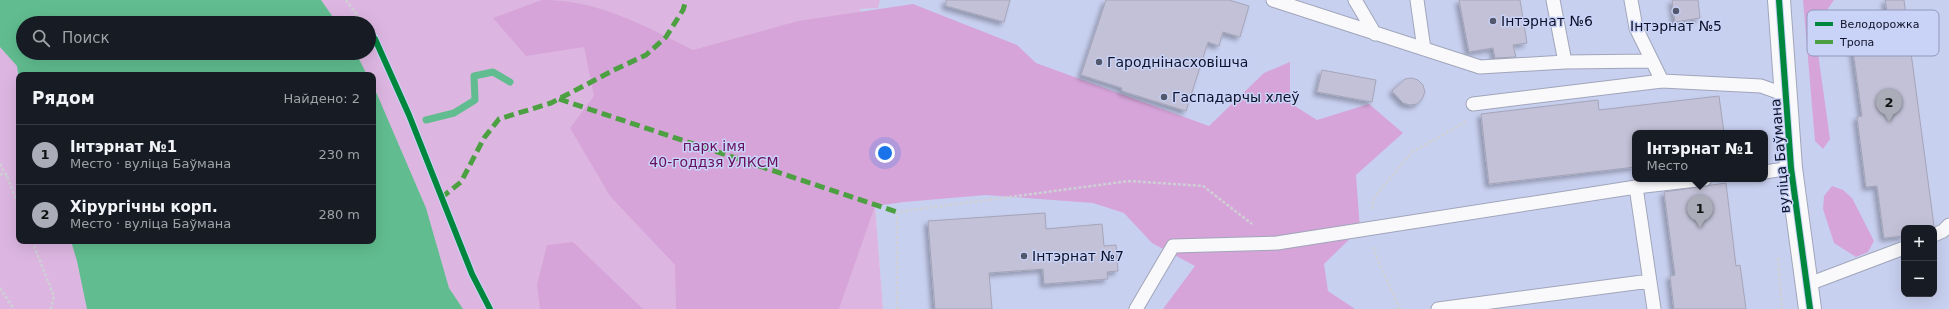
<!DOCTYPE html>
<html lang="ru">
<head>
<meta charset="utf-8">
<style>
	:root { --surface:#171b24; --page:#242831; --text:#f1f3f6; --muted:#9ea1a6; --line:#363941; --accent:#aaadb8 }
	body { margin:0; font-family:"DejaVu Sans",sans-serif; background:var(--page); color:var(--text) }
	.controls { position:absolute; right:12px; bottom:12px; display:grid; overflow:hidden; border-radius:8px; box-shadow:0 4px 16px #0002 }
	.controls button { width:36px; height:36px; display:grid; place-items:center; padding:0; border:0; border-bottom:1px solid var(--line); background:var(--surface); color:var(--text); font:20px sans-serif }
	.you { position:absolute; left:885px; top:153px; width:14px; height:14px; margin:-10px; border:3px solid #fff; border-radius:50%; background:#1a73e8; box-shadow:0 0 0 6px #1a73e833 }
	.badge { display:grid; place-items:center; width:26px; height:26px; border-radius:50%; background:var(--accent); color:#111; font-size:13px; font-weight:700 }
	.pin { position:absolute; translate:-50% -33px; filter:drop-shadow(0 1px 2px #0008) }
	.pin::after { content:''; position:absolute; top:21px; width:14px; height:12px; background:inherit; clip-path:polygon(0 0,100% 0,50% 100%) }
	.popup { position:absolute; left:1632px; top:130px; width:136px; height:52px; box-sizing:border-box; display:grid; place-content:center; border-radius:8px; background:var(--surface); filter:drop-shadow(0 1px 3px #0005); font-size:13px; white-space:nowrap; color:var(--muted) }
	.popup b { font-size:15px; color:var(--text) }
	.popup::after { content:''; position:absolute; left:50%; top:100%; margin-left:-8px; border:8px solid transparent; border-top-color:var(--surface) }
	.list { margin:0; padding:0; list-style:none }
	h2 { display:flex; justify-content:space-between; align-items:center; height:52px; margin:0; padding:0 16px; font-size:17px }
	h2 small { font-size:13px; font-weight:400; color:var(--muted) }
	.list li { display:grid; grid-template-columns:26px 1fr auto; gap:12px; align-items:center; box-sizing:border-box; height:60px; padding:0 16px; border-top:1px solid var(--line) }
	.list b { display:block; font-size:15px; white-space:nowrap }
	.list p { margin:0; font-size:13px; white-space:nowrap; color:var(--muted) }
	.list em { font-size:13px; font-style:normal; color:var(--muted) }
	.icon { flex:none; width:22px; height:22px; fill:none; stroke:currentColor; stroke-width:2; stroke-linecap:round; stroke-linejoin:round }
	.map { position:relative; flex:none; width:1949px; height:309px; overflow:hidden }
	.search { position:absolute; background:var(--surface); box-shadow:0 4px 16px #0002; left:16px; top:16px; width:360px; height:44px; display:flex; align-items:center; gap:10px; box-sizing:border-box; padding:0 14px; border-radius:22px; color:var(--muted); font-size:15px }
	.panel { position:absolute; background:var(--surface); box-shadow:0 4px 16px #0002; left:16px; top:72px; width:360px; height:172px; border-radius:8px }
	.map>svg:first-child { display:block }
</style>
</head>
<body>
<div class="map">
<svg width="1949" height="309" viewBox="0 0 1949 309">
	<defs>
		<filter id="shadow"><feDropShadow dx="-3.5" dy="3.5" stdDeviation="2" flood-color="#0004"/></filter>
	</defs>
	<rect width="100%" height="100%" fill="#d4d9ee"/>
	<path fill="#c8d0f0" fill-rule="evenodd" d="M 880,0 L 1949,0 L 1949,309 L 883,309 L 860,9 L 878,8 ZM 1635,133 L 1765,133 L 1765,179 L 1635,179 ZM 1904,228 L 1934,228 L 1934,294 L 1904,294 Z"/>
	<path fill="#dcb6e1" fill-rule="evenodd" d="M 0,0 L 880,0 L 878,8 L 860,9 L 883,309 L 0,309 ZM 23,23 L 369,23 L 369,53 L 23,53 ZM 19,75 L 373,75 L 373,241 L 19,241 Z"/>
	<path fill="#d6a4d9" d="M 542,0 C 599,0 643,25 693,50 L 798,21 L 913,4 L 1017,45 L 1036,63 L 1209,126 L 1264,73 L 1290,62 L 1290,103 L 1317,120 L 1369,104 L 1403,133 L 1356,175 L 1360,229 L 1324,264 L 1328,291 L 1355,309 L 1163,309 L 1195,266 L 1152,243 L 1124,213 L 1093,203 L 986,195 L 904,202 L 875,206 L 839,309 L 676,309 L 675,265 L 610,196 L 570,128 L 594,96 L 584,47 L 526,56 L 493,18 Z
		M 1803,0 L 1834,0 L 1827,10 L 1817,46 L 1830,139 L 1823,149 L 1815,141 Z
		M 1832,186 L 1843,190 L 1852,198 L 1874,241 L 1868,252 L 1856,257 L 1834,243 L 1823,209 L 1824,196 Z
		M 573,242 L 643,309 L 540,309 L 537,285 L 547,245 Z"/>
	<path fill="#61bd90" d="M 0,0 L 321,0 L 337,23 L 23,23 L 23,53 L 356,53 L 367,75 L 19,75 L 19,79 L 17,66 L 0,47 Z
		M 373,85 L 426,208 L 449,288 L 463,309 L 87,309 L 77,261 L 71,241 L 373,241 Z"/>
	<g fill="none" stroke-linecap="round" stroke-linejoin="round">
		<path stroke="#61bd90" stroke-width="7" d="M 426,120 L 454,113 L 475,100 L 474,76 L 493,72 L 510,82"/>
	</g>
	<path fill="#c2c1d7" stroke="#a5a5b9" filter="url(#shadow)" d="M 946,0 L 1010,0 L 1004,22 L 946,6 Z
		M 1106,0 L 1229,0 L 1249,6 L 1240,37 L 1223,32 L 1219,46 L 1208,42 L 1186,111 L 1122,91 L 1122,88 L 1081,75 Z
		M 1459,0 L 1520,0 L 1527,43 L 1513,45 L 1516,57 L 1495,58 L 1493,48 L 1469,52 Z
		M 1672,0 L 1698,0 L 1700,18 L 1675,22 Z
		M 1885,0 L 1904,0 L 1934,226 L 1930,228 L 1904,228 L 1904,236 L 1884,238 L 1877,186 L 1866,187 L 1857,117 L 1862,116 L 1849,21 L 1888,16 Z
		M 1322,70 L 1376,80 L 1372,102 L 1317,92 Z
		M 1412,78 L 1418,80 L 1423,85 L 1425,92 L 1422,99 L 1417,104 L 1410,105 L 1403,103 L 1392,91 L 1405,79 Z
		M 1719,96 L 1724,133 L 1635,133 L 1635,167 L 1489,184 L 1481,114 L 1598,100 L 1599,110 Z
		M 1726,183 L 1736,266 L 1740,265 L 1746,309 L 1674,309 L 1670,276 L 1675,275 L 1664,192 Z
		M 1045,213 L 1046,229 L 1102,224 L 1104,246 L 1116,245 L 1118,271 L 1107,272 L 1108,279 L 1044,284 L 1043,269 L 989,273 L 992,309 L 935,309 L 928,221 Z"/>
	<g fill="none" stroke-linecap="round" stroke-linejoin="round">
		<defs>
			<path id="service" d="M 1273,0 L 1480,67 L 1565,62
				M 1355,0 L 1375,34
				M 1417,0 L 1424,49
				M 1553,0 L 1565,62 L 1650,61
				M 1631,0 L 1636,28 L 1662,81
				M 1473,104 L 1662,81 L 1761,86 L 1786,95
				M 1765,172 L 1791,168
				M 1636,187 L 1654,309
				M 1934,235 L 1943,231 L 1949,225
				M 1806,285 L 1904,248
				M 1136,309 L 1173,246 L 1277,243 L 1636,187 L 1705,179
				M 1438,309 L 1650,281"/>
			<path id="minor" d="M 1779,0 L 1791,168 L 1810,309"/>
		</defs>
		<use href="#service" stroke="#a0a5b9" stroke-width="15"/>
		<use href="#minor" stroke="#a0a5b9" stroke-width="24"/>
		<path stroke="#ced0d6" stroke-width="2.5" stroke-dasharray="3 2" stroke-linecap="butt" d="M 346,0 L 363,23
			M 369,31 L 375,39 L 409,115 L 472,274 L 490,309
			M 0,164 L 7,176 L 19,207
			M 0,174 L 7,176
			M 1372,209 L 1374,198 L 1412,152 L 1464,123 L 1466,120
			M 32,241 L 54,296 L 51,309
			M 1373,247 L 1380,265 L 1400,309
			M 1778,258 L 1782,309
			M 0,288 L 14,309
			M 897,309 L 897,212 L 1129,181 L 1203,186 L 1252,224"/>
		<use href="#service" stroke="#f9f9fc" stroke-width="13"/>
		<use href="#minor" stroke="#f9f9fc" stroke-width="22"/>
		<path stroke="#4da042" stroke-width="5" stroke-dasharray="10 5" stroke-linecap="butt" d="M 559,99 L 897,212
			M 441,198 L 461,182 L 484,138 L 499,119 L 551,103 L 614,70 L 646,55 L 666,37 L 683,10 L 686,0"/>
		<defs>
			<path id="cycleway" d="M 1779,0 L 1791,168 L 1810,309
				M 369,31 L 375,39 L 409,115 L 472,274 L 490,309"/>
		</defs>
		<use href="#cycleway" stroke="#c9d3f8" stroke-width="8"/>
		<use href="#cycleway" stroke="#00873e" stroke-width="6"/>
	</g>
	<g fill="#53586d" stroke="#c9d3f8" stroke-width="1.5">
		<circle cx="1676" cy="11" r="4"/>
		<circle cx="1493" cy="21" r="4"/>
		<circle cx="1099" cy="62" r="4"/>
		<circle cx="1164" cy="97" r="4"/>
		<circle cx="1024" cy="256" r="4"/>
	</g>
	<g text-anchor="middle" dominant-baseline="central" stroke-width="3" stroke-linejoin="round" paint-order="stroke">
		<g font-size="14" fill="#0e1228" stroke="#c9d3f8" text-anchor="start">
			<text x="1501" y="21">Інтэрнат №6</text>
			<text x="1676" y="26" text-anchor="middle">Інтэрнат №5</text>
			<text x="1107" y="62">Гароднінасховішча</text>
			<text x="1172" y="97">Гаспадарчы хлеў</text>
			<text x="1032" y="256">Інтэрнат №7</text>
		</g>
		<g font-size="14" fill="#670e5d" stroke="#c9d3f8">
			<text x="714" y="146">парк імя<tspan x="714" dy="16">40-годдзя УЛКСМ</tspan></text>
		</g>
		<g font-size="14" fill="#0e1228" stroke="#c9d3f8">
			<text transform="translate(1780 156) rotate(-95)">вуліца Баўмана</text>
		</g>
	</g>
	<rect x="1807" y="10" width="132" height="46" rx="6" fill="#c9d3f8" stroke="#9199ba" stroke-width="1"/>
	<rect x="1815" y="22" width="18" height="4" fill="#00873e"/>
	<rect x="1815" y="40" width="18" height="4" fill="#4da042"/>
	<g font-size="11" fill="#0e1228">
		<text x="1840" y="28">Велодорожка</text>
		<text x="1840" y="46">Тропа</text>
	</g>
</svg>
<div class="controls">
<button>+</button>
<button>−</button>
</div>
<div class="you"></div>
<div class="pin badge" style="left:1700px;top:228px">1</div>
<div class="popup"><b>Інтэрнат №1</b>Место</div>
<div class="pin badge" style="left:1889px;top:122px">2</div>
<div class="search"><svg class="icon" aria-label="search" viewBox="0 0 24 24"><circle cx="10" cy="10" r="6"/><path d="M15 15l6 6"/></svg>Поиск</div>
<section class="panel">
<h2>Рядом<small>Найдено: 2</small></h2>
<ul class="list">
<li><span class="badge">1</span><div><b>Інтэрнат №1</b><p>Место · вуліца Баўмана</p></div><em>230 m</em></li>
<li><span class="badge">2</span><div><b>Хірургічны корп.</b><p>Место · вуліца Баўмана</p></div><em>280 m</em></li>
</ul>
</section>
</div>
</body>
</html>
